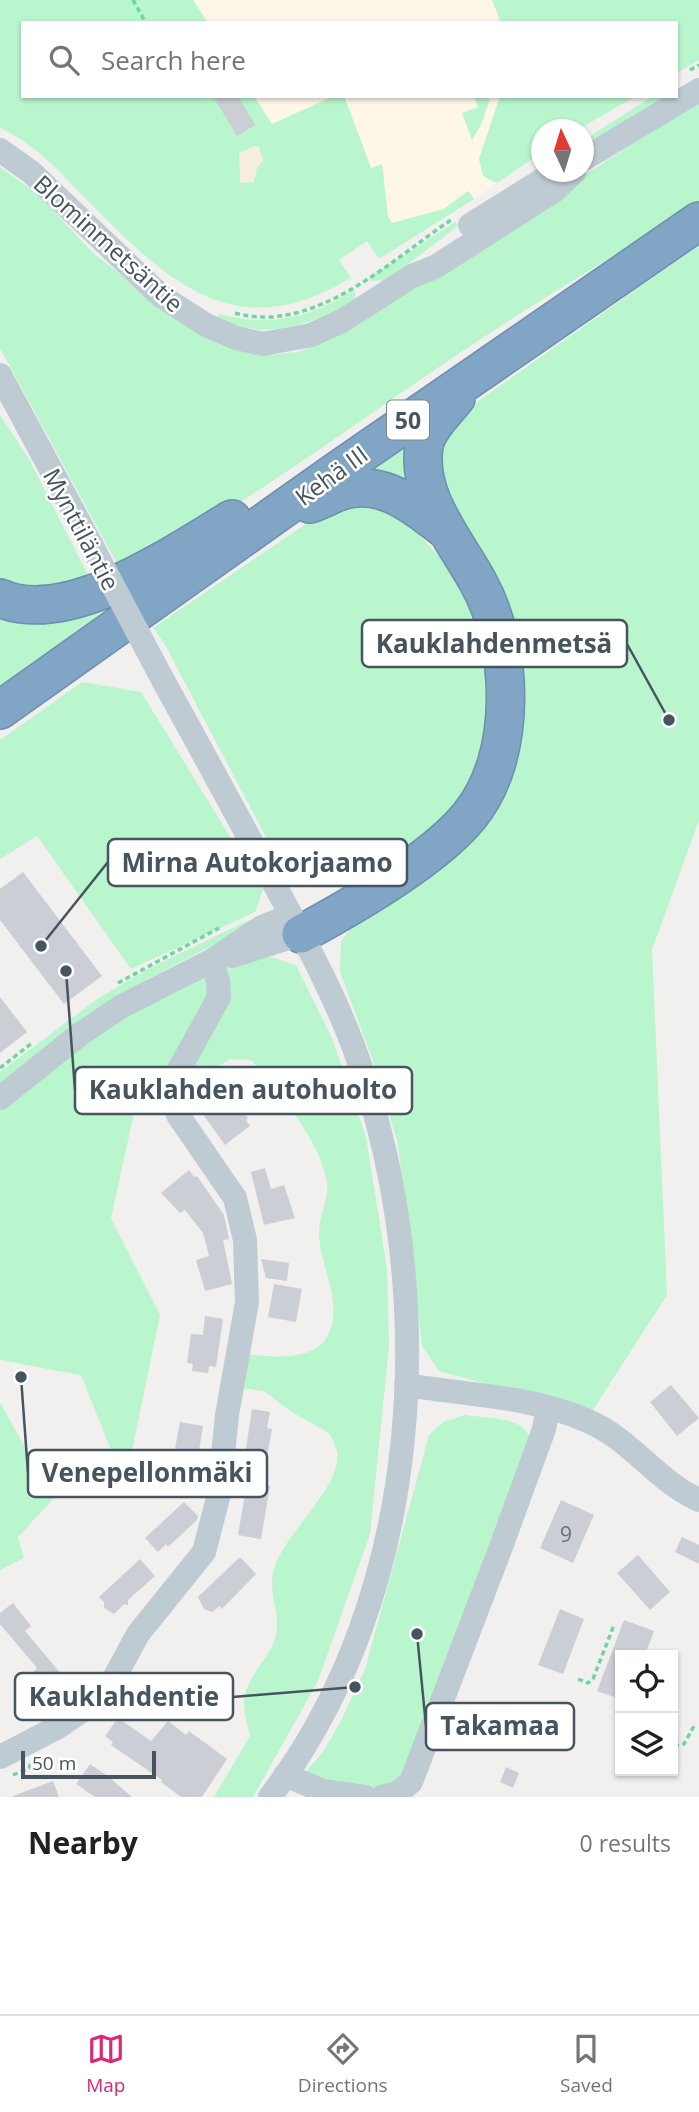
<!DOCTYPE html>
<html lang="en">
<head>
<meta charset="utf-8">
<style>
	:root { --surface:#fff; --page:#f6f6f6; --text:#202124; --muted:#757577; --line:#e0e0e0; --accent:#db2777 }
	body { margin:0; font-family:"Open Sans",sans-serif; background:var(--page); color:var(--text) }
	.controls { position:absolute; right:21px; bottom:21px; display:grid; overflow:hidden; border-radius:0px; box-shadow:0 2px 5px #0004 }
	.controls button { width:63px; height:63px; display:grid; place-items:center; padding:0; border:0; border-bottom:2px solid var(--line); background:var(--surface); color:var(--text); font:35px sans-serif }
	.compass { position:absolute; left:531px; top:119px; width:63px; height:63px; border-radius:50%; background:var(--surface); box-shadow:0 2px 5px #0004; rotate:356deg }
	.scale { position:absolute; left:21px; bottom:18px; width:135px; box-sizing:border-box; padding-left:7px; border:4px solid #45545f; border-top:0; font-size:19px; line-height:24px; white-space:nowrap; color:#45545f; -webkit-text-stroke:5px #fff; paint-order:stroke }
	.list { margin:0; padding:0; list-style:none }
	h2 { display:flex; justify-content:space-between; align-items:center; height:91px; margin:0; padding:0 28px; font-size:30px }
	h2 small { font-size:23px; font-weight:400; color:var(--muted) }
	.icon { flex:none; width:38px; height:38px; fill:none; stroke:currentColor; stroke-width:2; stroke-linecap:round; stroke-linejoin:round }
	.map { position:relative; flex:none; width:699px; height:1797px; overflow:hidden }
	.search { position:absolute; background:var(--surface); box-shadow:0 2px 5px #0004; left:21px; right:21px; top:21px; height:77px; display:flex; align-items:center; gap:18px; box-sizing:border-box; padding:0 24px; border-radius:0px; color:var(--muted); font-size:26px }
	.sheet { height:217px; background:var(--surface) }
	nav { display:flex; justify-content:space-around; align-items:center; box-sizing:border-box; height:98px; border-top:2px solid var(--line); background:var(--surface); font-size:19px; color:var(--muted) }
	nav a { display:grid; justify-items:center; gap:4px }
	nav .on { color:var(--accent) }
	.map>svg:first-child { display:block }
</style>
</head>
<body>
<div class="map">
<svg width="699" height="1797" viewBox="0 0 699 1797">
	<rect width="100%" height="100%" fill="#f2efef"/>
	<path fill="#fef7e7" d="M 193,0 L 492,0 L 501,23 L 208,23 Z
		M 254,96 L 334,96 L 272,124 Z
		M 344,96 L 500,96 L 479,159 L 489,181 L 497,183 L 474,199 L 467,191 L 444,209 L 392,223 L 388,217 L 382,165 L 372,169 Z"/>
	<path fill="#b9f5cd" d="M 0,0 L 193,0 L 208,23 L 23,23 L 23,96 L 254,96 L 272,124 L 334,96 L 344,96 L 371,168 L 382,164 L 388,217 L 392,223 L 444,209 L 468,191 L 474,199 L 379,259 L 367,241 L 339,260 L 351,278 C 231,350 165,278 82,195 C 57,168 34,144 0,128 Z
		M 492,0 L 699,0 L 699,60 L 676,73 L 676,23 L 501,23 Z
		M 474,96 L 490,99 L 481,125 L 472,140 L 462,113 L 478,107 Z
		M 500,96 L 636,96 L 579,129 L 542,130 L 541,153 L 497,183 L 483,176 L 479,159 Z
		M 653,96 L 675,96 L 584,150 L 584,140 Z
		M 699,101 L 699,202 C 629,247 557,289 487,335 C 364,415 252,504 121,571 L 0,348 L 0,167 L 40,196 L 94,254 L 187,325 L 266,355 L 298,352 L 332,339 Z
		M 455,222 L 458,226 L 387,280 L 370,281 L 369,278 Z
		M 699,245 L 699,820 L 652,950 L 667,1295 L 591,1413 L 439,1371 L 422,1346 L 398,1144 L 372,1058 L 340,972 L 341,941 L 362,914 C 410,884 483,855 501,797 C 509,772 508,724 510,696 C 514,661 520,626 504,592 C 474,531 418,495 450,421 Z
		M 354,289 L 356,296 L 352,303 C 309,324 265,342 218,318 L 219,314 C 269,327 312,319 354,289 Z
		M 0,415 L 29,459 L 92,583 L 62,592 L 0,587 Z
		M 414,436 L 416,486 L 358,476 Z
		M 365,502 L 397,511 L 450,568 L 477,616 L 486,653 L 491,719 L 463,805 L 420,841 L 335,882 L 312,887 L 297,881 L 267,839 L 164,643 L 153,628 L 316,517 Z
		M 136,587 L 0,690 L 0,609 Z
		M 82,682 L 141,692 L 263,890 L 255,912 L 131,969 L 37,836 L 0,859 L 0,740 Z
		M 249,920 L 252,920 L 251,925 L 146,980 L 100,1009 L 0,1086 L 0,1072 L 96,1000 L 144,971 Z
		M 268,956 L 296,965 L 332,1038 L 366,1137 L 387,1269 L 389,1346 L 370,1534 L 318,1681 L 253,1797 L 214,1797 L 250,1736 C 248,1726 244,1714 244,1704 C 244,1674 276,1656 277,1627 C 278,1607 268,1590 274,1569 C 284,1533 342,1488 337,1452 C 336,1446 332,1439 329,1433 L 290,1411 L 264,1391 L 241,1388 L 246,1354 C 288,1359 338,1362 333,1303 C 331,1280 320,1258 319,1235 C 318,1218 330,1198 327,1182 C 320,1140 278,1091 251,1060 L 230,1059 L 212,1070 L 207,1093 L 193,1101 L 137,1099 L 111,1218 L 160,1315 L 125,1485 L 81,1375 L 0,1360 L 0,1110 C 83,1042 161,978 268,956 Z
		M 0,1402 L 34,1464 L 67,1484 L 18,1537 L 24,1558 L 0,1570 Z
		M 465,1415 C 487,1419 524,1415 531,1440 L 408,1776 L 378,1791 L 307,1775 L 308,1769 L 323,1752 L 341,1721 L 365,1669 L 429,1435 L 443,1422 Z"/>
	<path fill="#f5edde" d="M 254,146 L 259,147 L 263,161 L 257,168 L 254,182 L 240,183 L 239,153 Z"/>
	<path fill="#cbced5" d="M 213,96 L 238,96 L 255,125 L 237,136 Z
		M 23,872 L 102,976 L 64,1004 L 0,920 L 0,889 Z
		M 0,997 L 27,1032 L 0,1053 Z
		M 227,1091 L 248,1118 L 246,1120 L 250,1126 L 225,1145 L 204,1116 L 218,1105 L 215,1100 Z
		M 265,1168 L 271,1189 L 284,1185 L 295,1218 L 264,1225 L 251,1172 Z
		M 189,1170 L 194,1177 L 197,1176 L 224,1215 L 229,1239 L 223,1240 L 232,1284 L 205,1291 L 196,1260 L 209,1256 L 203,1233 L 185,1210 L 180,1213 L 161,1193 Z
		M 261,1259 L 289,1263 L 287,1281 L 266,1278 Z
		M 274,1284 L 302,1289 L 296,1322 L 268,1317 Z
		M 205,1316 L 223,1319 L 216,1367 L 209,1366 L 208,1373 L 192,1371 L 193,1364 L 187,1363 L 191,1334 L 203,1335 Z
		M 671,1385 L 699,1418 L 677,1436 L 650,1402 Z
		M 252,1409 L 270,1412 L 267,1428 L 272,1429 L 267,1457 L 263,1456 L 261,1465 L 244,1462 Z
		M 180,1422 L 203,1426 L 196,1469 L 190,1468 L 188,1479 L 170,1476 Z
		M 247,1482 L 270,1486 L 261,1539 L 238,1535 Z
		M 561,1500 L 594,1515 L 573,1563 L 540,1548 Z
		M 184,1502 L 198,1516 L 197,1520 L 168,1547 L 166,1544 L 158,1552 L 145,1538 Z
		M 682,1537 L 699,1545 L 699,1564 L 675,1552 Z
		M 638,1555 L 670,1592 L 650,1610 L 617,1573 Z
		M 240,1557 L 256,1574 L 222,1609 L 220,1606 L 212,1612 L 204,1609 L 198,1597 Z
		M 140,1559 L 155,1576 L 128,1600 L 128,1605 L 124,1604 L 114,1614 L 104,1608 L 104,1602 L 99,1597 Z
		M 13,1603 L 31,1626 L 25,1631 L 68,1682 L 50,1696 L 32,1673 L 37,1668 L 0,1624 L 0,1613 Z
		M 560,1609 L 584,1619 L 563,1674 L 538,1665 Z
		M 624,1620 L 654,1631 L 645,1655 L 620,1655 L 620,1699 L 597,1691 Z
		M 118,1718 L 151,1741 L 168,1721 L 186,1735 L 189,1731 L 227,1759 L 202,1797 L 181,1797 L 161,1782 L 162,1780 L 111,1745 L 113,1742 L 105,1736 Z
		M 90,1764 L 109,1777 L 132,1797 L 95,1797 L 76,1784 Z
		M 506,1767 L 519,1773 L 513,1788 L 500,1782 Z
		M 53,1781 L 59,1797 L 13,1797 L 13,1796 Z"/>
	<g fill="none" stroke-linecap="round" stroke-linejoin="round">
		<defs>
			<path id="highway" d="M 310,504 C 319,501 327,497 335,493 C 379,476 410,503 443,528
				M 0,598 C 68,628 175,553 232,519
				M 0,710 L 338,470 L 699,221
				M 301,934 C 351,907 435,859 470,815 C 518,756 514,646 478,582 C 456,541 416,497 424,446 C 427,428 445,412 456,398"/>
		</defs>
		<use href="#highway" stroke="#6c8fb0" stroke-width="40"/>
		<path stroke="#6cd79e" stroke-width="3.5" stroke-dasharray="5 3.5" stroke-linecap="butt" d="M 133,0 L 146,23
			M 690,70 L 699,65
			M 235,313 C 314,335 390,261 451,220
			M 118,983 L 219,928
			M 0,1068 L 32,1043
			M 578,1679 L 588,1683 L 593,1679 L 614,1625
			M 674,1746 L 684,1744 L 694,1726
			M 13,1775 L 29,1768 L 31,1763"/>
		<path stroke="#becbd3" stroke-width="24" d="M 0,150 L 31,172 L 161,296 L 206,325 L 236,338 L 263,344 L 311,335 L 342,321 L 412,276 L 435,267 L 554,191 L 574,172
			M 584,159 L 699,90
			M 470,225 L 555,172
			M 0,375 L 92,546
			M 164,682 C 200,747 235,812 271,878 C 303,937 337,998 359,1062 C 440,1296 424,1595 270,1797
			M 232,956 L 301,934
			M 0,1098 L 79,1035 L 122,1006 L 211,961 L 262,927 L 291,915
			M 406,1385 C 467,1395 534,1396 590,1422 C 631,1440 658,1482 699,1500
			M 0,1757 L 58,1727 L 105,1695 L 138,1634 L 204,1552 L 219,1494 L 227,1415 L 247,1302 L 245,1240 L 235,1198 L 178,1115 L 172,1095 L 175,1077 L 219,997 L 218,981 L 211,961
			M 285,1775 L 323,1791 L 365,1797
			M 382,1797 L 398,1793 L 411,1782 L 501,1547 L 544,1429 L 548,1408"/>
		<use href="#highway" stroke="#81a5c4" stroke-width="37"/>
		<path stroke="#becbd3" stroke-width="24" d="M 92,546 L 164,682"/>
	</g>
	<g text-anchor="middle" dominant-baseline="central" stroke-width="5" stroke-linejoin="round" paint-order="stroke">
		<g font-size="21" fill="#66727c">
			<text x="566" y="1534">9</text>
		</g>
		<rect fill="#fff" stroke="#7d878f" stroke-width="2" x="387" y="400.5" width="42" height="39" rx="5"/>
		<g font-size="23" font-weight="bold" fill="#45545f">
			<text x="408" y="420">50</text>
		</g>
		<g font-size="24" fill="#45545f" stroke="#fff">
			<text transform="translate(109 243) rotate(42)">Blominmetsäntie</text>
			<text transform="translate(331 475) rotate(-36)">Kehä III</text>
			<text transform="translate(82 529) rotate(62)">Mynttiläntie</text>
		</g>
	</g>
	<path fill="none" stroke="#45545f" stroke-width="2.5" d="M669 720L627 644M41 946L108 862M66 971L75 1090M21 1377L28 1473M355 1687L233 1697M417 1634L426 1726"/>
	<g fill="#45545f" stroke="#fff" stroke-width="2.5">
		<circle cx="669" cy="720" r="7"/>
		<circle cx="41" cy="946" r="7"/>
		<circle cx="66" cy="971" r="7"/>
		<circle cx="21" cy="1377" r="7"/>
		<circle cx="355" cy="1687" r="7"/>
		<circle cx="417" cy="1634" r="7"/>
	</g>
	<g fill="#fff" stroke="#45545f" stroke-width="2.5">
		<rect x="362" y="620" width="265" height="47" rx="7"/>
		<rect x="108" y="839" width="299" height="47" rx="7"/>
		<rect x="75" y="1067" width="337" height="47" rx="7"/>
		<rect x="28" y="1450" width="239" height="47" rx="7"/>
		<rect x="15" y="1673" width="218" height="47" rx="7"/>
		<rect x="426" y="1703" width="148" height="47" rx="7"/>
	</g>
	<g font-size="26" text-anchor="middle" font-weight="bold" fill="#45545f">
		<text x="494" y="653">Kauklahdenmetsä</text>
		<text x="257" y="872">Mirna Autokorjaamo</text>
		<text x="243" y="1099">Kauklahden autohuolto</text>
		<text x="147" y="1482">Venepellonmäki</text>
		<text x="124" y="1706">Kauklahdentie</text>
		<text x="500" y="1735">Takamaa</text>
	</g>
</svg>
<div class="controls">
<button><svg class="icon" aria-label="locate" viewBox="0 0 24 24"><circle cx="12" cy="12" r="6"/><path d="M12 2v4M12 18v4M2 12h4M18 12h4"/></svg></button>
<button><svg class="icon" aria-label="layers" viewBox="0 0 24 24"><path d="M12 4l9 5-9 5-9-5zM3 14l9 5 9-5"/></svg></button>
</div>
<svg class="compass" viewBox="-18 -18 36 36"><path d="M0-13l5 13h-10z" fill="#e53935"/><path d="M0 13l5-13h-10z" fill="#757577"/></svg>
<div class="scale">50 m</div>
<div class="search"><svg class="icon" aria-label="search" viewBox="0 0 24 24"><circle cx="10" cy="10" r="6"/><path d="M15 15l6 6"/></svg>Search here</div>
</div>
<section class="sheet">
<h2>Nearby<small>0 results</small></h2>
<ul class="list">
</ul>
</section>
<nav>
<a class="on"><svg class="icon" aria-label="map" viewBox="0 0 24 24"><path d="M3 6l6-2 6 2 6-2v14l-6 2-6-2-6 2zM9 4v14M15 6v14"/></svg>Map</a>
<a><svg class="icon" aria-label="directions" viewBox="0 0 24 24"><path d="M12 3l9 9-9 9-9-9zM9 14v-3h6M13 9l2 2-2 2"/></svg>Directions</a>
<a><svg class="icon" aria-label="saved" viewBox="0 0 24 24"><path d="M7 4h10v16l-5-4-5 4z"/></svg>Saved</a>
</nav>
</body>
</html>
